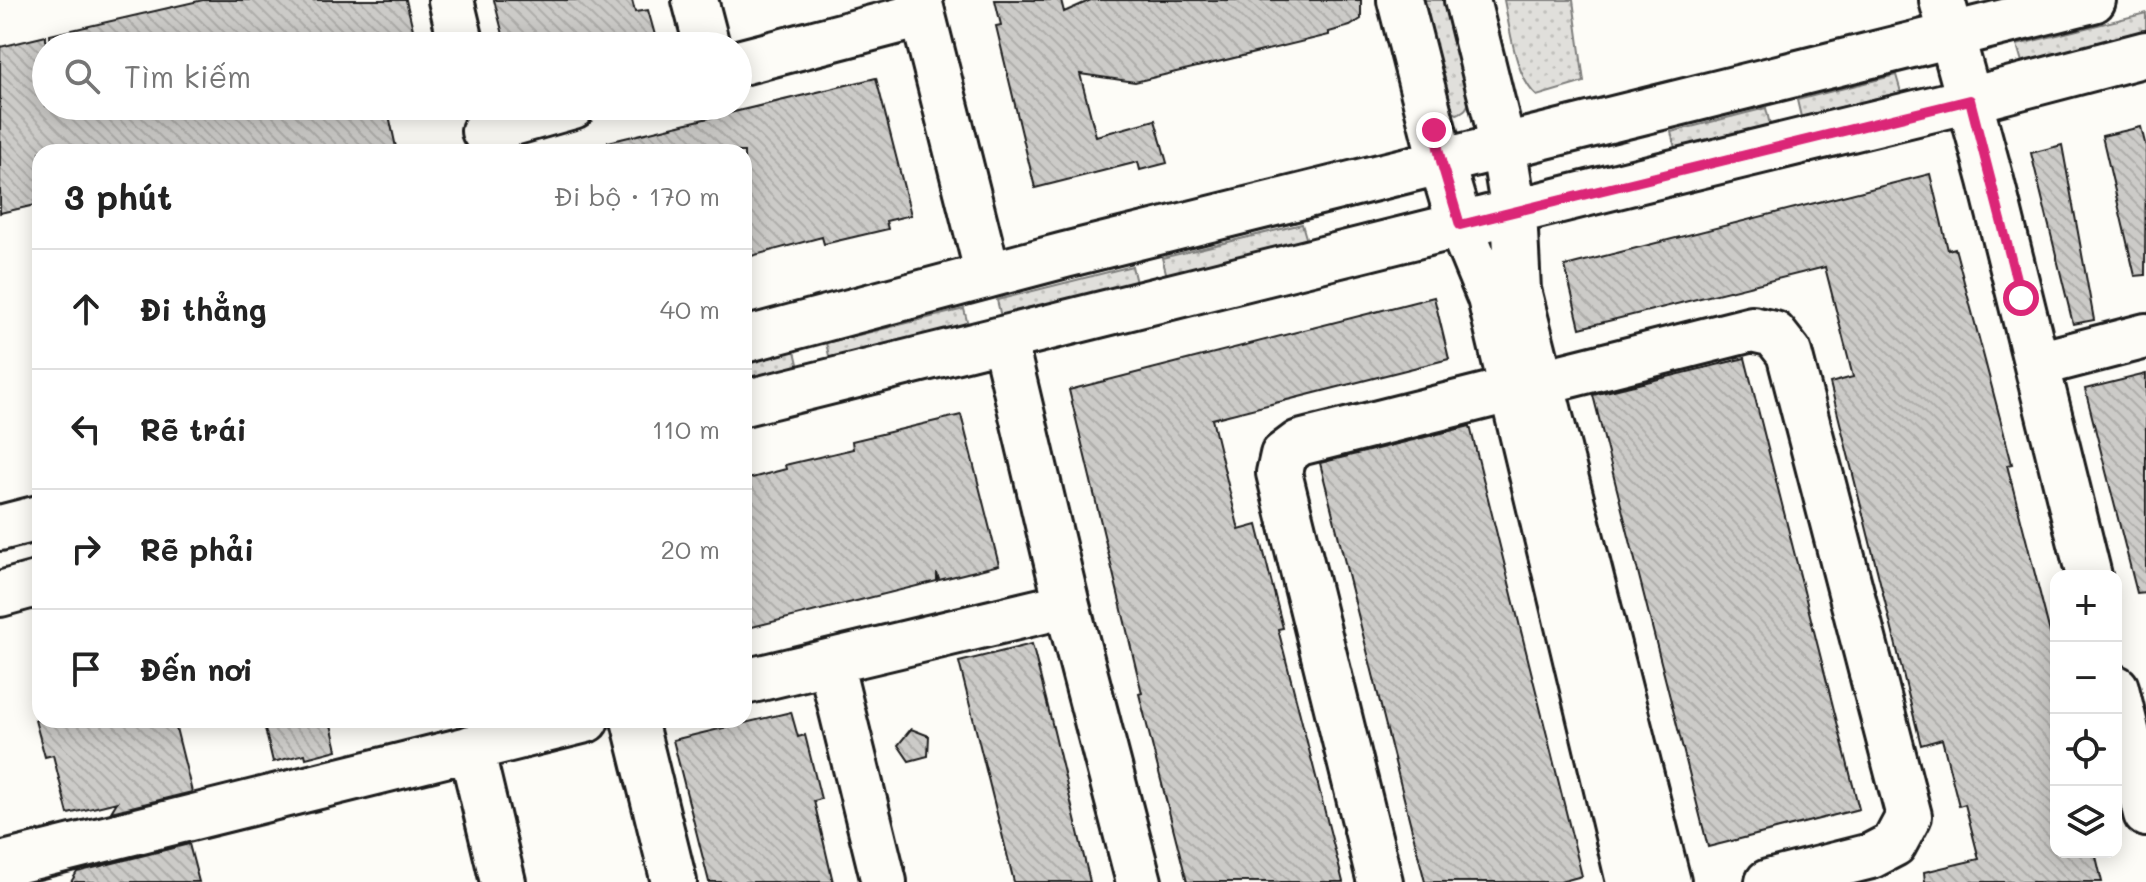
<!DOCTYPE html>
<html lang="vi">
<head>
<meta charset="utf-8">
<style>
	:root { --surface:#fff; --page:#f2f2f2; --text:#222; --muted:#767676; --line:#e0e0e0 }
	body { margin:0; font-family:Mali,sans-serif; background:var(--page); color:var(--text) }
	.controls { position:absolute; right:24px; bottom:24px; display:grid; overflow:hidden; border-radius:16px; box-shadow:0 4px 20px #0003 }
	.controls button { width:72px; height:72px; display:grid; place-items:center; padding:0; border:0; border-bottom:2px solid var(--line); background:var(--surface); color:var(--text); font:40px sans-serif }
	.stop { position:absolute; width:24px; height:24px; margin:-18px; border:6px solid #db2777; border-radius:50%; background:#fff }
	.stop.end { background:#db2777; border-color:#fff; box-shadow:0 2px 8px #0008 }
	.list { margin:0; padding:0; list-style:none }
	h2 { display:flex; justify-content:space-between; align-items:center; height:104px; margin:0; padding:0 32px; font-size:34px }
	h2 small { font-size:26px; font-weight:400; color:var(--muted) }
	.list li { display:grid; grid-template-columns:52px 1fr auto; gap:24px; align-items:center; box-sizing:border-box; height:120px; padding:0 32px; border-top:2px solid var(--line) }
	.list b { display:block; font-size:30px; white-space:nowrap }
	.list em { font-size:26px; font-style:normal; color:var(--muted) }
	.icon { flex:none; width:44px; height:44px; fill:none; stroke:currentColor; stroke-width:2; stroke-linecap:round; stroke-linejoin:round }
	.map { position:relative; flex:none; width:2146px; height:882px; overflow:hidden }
	.search { position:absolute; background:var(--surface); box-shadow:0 4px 20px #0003; left:32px; top:32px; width:720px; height:88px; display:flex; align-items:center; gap:20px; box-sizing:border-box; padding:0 28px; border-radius:44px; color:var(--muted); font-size:30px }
	.panel { position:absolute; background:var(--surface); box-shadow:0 4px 20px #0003; left:32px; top:144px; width:720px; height:584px; border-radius:24px }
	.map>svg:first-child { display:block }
</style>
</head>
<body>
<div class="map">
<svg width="2146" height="882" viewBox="0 0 2146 882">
	<defs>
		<pattern id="green-dots" width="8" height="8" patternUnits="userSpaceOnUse" patternTransform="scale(2)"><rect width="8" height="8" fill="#e0dfdb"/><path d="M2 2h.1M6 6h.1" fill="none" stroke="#c0bfbb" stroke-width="1.8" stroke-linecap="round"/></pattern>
		<pattern id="building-back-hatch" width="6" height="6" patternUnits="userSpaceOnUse" patternTransform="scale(2)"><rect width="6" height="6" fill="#cccbc8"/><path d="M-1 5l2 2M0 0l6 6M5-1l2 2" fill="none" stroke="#afaeab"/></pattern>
	</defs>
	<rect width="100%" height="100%" fill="#fdfcf7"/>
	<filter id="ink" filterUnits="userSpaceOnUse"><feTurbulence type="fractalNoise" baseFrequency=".0125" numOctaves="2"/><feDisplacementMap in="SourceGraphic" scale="16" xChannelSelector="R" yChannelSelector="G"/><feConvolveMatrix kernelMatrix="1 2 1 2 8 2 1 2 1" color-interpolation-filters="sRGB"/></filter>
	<g filter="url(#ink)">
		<path fill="url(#green-dots)" stroke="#7e7e7c" stroke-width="2" d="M 1420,0 L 1444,0 L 1469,100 C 1468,108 1465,111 1457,114 L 1450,111 Z
			M 1504,0 L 1573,0 L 1584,82 L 1537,96 C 1515,77 1510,28 1504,0 Z
			M 2146,13 L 2146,31 L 2022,62 L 2017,45 Z
			M 1896,75 L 1901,92 L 1801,117 L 1797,100 Z
			M 1766,108 L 1770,125 L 1675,148 L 1671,132 Z
			M 1302,224 L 1307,241 L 1167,276 L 1162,258 Z
			M 1132,266 L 1136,283 L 1001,317 L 997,300 Z
			M 964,309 L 968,325 L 830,360 L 826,343 Z
			M 795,351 L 799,368 L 744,382 L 744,363 Z"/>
		<path fill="url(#building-back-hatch)" stroke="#1c1c1c" stroke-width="2" d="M 203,0 L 406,0 L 417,46 L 51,46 L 50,35 Z
			M 494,0 L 632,0 L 635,12 L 648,10 L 658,46 L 506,46 Z
			M 995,0 L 1061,0 L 1064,12 L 1091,0 L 1361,0 L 1361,19 L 1350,26 L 1329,32 L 1329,35 L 1135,82 L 1080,74 L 1096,136 L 1155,120 L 1167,163 L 1140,170 L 1138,162 L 1035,188 L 996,26 L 1001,25 Z
			M 46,36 L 46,106 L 387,106 L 397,152 L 40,152 L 40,204 L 0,213 L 0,47 Z
			M 876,78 L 911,215 L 886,221 L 888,229 L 824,244 L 822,237 L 744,258 L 744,152 L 609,152 L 608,142 Z
			M 2141,127 L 2146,147 L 2145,275 L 2135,276 L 2102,136 Z
			M 2062,145 L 2094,320 L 2073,324 L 2031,153 Z
			M 1930,174 L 1948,250 L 1955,248 L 1985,361 L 2012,464 L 2007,465 L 2056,656 L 2056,852 L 2095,852 L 2102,882 L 1925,882 L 1924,872 L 1979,859 L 1965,804 L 1959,806 L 1942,739 L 1921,745 L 1830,383 L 1853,377 L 1825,267 L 1580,328 L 1565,266 Z
			M 1434,297 L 1449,359 L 1212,419 L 1239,530 L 1257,525 L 1283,628 L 1278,629 L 1343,882 L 1187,882 L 1139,694 L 1142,693 L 1069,390 Z
			M 1745,358 L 1859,809 L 1708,847 L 1593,395 Z
			M 2146,374 L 2146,592 L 2137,593 L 2085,389 Z
			M 961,415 L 999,565 L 939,580 L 937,573 L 937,581 L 744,629 L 744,480 L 786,469 L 785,465 L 853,449 L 852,441 Z
			M 1470,426 L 1582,876 L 1560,882 L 1425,882 L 1320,463 Z
			M 1032,644 L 1050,715 L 1090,882 L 1014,882 L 959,662 Z
			M 791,712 L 798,737 L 805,735 L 821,799 L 814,801 L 833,882 L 709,882 L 673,740 Z
			M 35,720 L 174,720 L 192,792 L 111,812 L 117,802 L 68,814 L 53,755 L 45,757 Z
			M 263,720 L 330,720 L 337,750 L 306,758 L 305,754 L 273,762 Z
			M 911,729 L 929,736 L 928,756 L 909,761 L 898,745 Z
			M 189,844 L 199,882 L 71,882 L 77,872 Z"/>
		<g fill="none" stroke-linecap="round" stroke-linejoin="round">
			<defs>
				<path id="minor" d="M 451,0 L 462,46
					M 695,0 L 707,46
					M 919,0 L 988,275
					M 1400,0 L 1441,161 L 1460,225 L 1490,298 L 1629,882
					M 1467,0 L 1503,145 L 1514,212 L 1518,290 L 1668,882
					M 1942,0 L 1991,180 L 2089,576
					M 738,63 L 922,15
					M 484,131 L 573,106
					M 1004,339 L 1067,605 L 1139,882
					M 744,340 L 1065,255 L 2093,0
					M 2038,364 L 2146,336
					M 744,403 L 1633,182 L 1970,100 L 2146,54
					M 0,528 L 39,518
					M 0,594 L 40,583
					M 830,662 L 884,882
					M 744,682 L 1067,605
					M 2116,688 L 2146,814
					M 634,720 L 674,882
					M 471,748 L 503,882
					M 0,865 L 586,720
					M 1380,882 L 1279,473 L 1283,455 L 1299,443 L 1752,329 L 1774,334 L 1789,353 L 1909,816 L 1894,844 L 1871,856 L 1768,882"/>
			</defs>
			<use href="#minor" stroke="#1c1c1c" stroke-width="50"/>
			<use href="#minor" stroke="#fdfcf7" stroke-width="44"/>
		</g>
	</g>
	<g fill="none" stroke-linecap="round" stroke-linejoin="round" filter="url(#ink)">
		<path stroke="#db2777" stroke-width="10" d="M 1434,130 L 1441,161 L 1460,225 L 1970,100 L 2021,298"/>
	</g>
</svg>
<div class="controls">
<button>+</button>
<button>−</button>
<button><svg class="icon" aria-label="locate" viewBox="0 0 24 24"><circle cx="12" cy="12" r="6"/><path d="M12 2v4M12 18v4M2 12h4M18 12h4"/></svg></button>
<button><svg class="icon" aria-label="layers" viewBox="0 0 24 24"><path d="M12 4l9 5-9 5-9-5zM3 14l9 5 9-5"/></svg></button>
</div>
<div class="stop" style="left:2021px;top:298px"></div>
<div class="stop end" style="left:1434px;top:130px"></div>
<div class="search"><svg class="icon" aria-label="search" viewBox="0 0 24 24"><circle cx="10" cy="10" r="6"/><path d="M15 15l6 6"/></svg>Tìm kiếm</div>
<section class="panel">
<h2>3 phút<small>Đi bộ · 170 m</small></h2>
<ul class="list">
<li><svg class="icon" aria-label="ahead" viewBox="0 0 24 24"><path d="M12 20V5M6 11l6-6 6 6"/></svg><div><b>Đi thẳng</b></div><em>40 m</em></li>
<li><svg class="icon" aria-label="left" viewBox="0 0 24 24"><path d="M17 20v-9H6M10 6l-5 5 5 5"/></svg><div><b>Rẽ trái</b></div><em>110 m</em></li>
<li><svg class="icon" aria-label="right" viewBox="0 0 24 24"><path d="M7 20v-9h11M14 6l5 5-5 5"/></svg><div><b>Rẽ phải</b></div><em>20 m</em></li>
<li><svg class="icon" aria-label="arrive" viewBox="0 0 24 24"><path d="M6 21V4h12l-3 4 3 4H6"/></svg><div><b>Đến nơi</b></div></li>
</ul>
</section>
</div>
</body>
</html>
